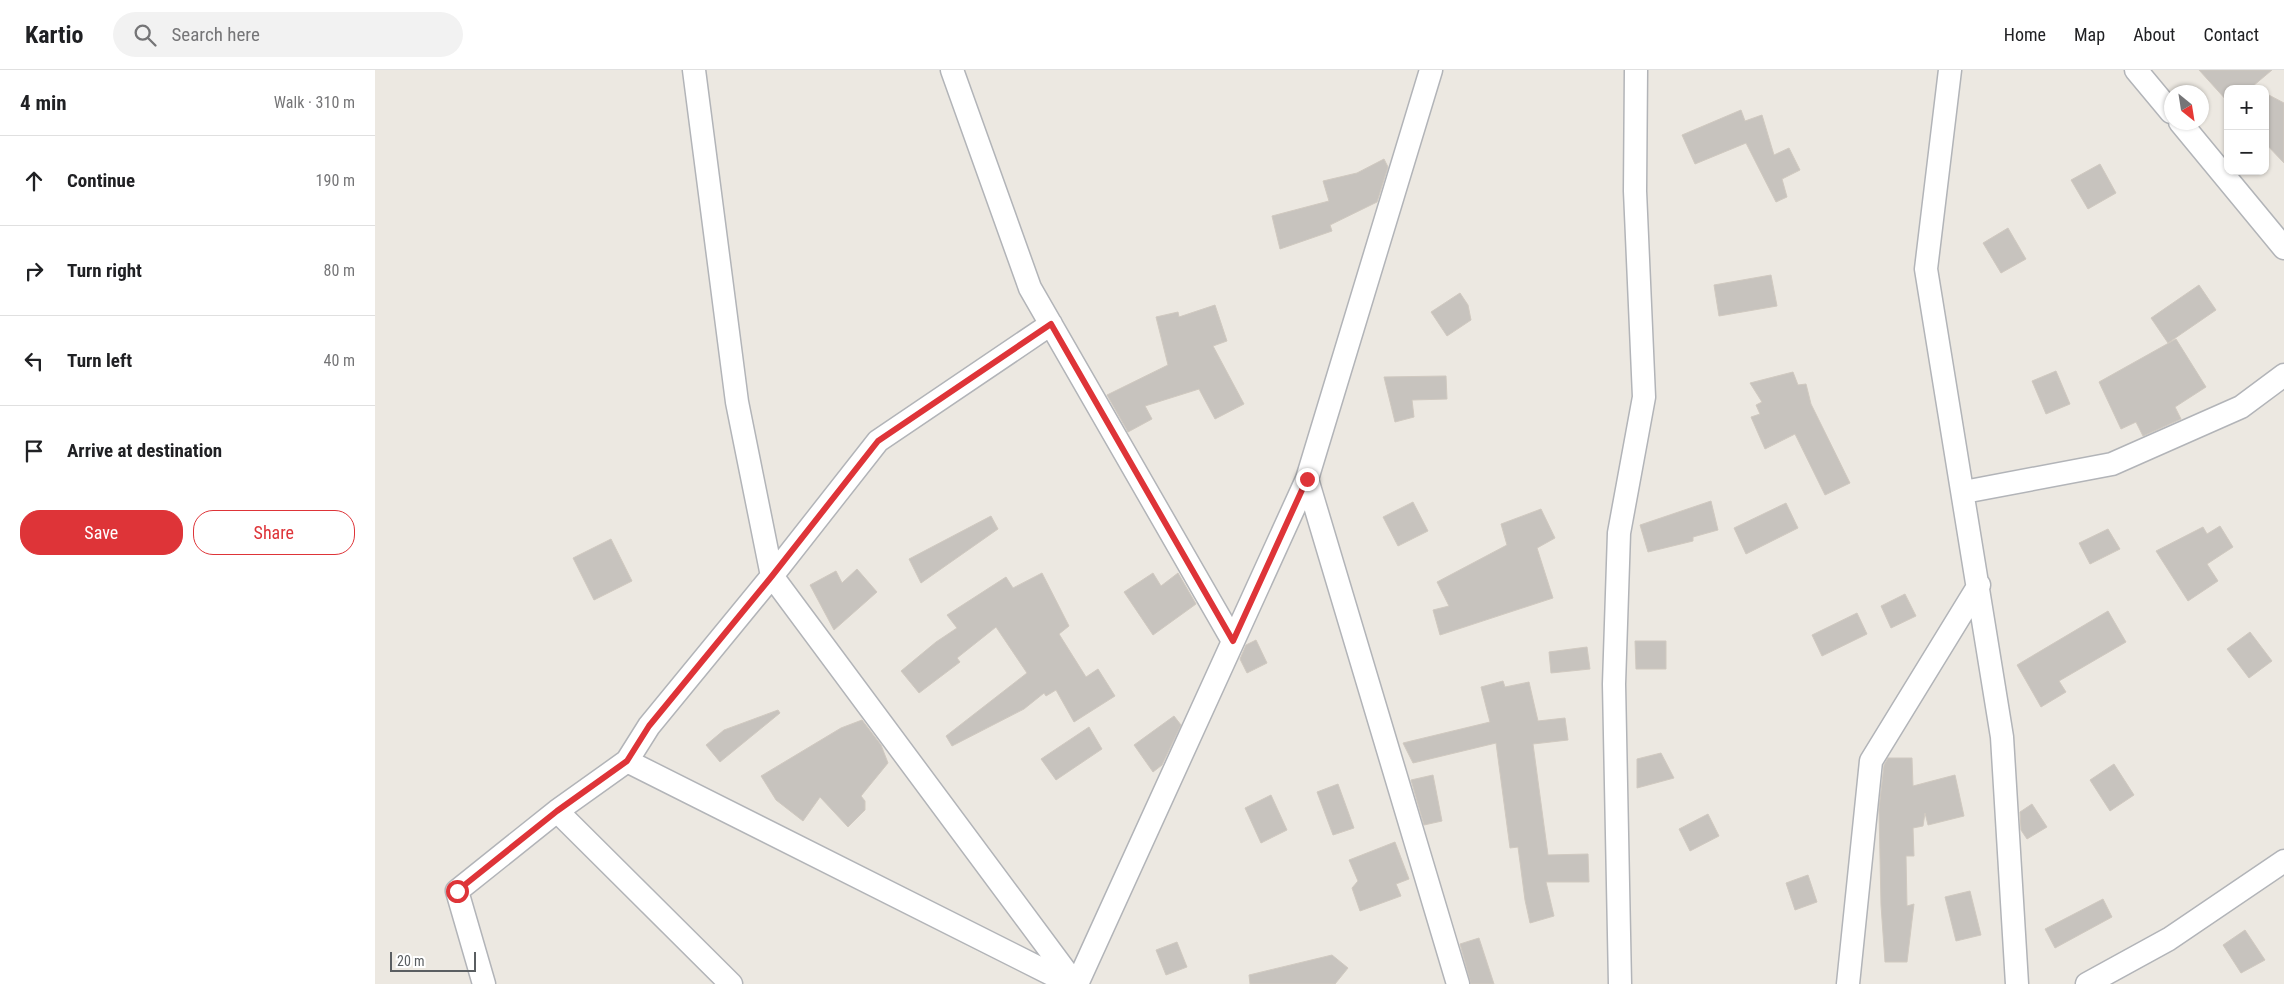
<!DOCTYPE html>
<html lang="en">
<head>
<meta charset="utf-8">
<style>
	:root { --surface:#fff; --page:#f2f2f2; --text:#202124; --muted:#757577; --line:#e0e0e0; --accent:#de3438 }
	body { margin:0; font-family:"Roboto Condensed",sans-serif; background:var(--page); color:var(--text) }
	.controls { position:absolute; right:15px; top:15px; display:grid; overflow:hidden; border-radius:10px; box-shadow:0 1px 4px #0004 }
	.controls button { width:45px; height:45px; display:grid; place-items:center; padding:0; border:0; border-bottom:1px solid var(--line); background:var(--surface); color:var(--text); font:25px sans-serif }
	.compass { position:absolute; left:1789px; top:15px; width:45px; height:45px; border-radius:50%; background:var(--surface); box-shadow:0 1px 4px #0004; rotate:150deg }
	.scale { position:absolute; left:15px; bottom:12px; width:86px; box-sizing:border-box; padding-left:5px; border:2px solid #5a5e61; border-top:0; font-size:14px; line-height:18px; white-space:nowrap; color:#5a5e61; -webkit-text-stroke:4px #fff; paint-order:stroke }
	.stop { position:absolute; width:15px; height:15px; margin:-11px; border:4px solid #de3438; border-radius:50%; background:#fff }
	.stop.end { background:#de3438; border-color:#fff; box-shadow:0 1px 5px #0008 }
	.list { margin:0; padding:0; list-style:none }
	h2 { display:flex; justify-content:space-between; align-items:center; height:65px; margin:0; padding:0 20px; font-size:21px }
	h2 small { font-size:16px; font-weight:400; color:var(--muted) }
	.list li { display:grid; grid-template-columns:32px 1fr auto; gap:15px; align-items:center; box-sizing:border-box; height:90px; padding:0 20px; border-top:1px solid var(--line) }
	.list b { display:block; font-size:19px; white-space:nowrap }
	.list em { font-size:16px; font-style:normal; color:var(--muted) }
	.actions { display:flex; gap:10px; padding:15px 20px }
	.actions a { flex:1; padding:11px 0; border:1px solid var(--accent); border-radius:20px; text-align:center; font-size:18px; color:var(--accent) }
	.actions .main { background:var(--accent); color:#fff }
	.icon { flex:none; width:28px; height:28px; fill:none; stroke:currentColor; stroke-width:2; stroke-linecap:round; stroke-linejoin:round }
	.map { position:relative; flex:none; width:1909px; height:914px; overflow:hidden }
	header { display:flex; align-items:center; gap:30px; box-sizing:border-box; height:70px; padding:0 25px; background:var(--surface); border-bottom:1px solid var(--line) }
	header strong { font-size:24px }
	nav { display:flex; gap:28px; margin-inline-start:auto; font-size:18px }
	.search { width:350px; height:45px; background:var(--page); display:flex; align-items:center; gap:12px; box-sizing:border-box; padding:0 18px; border-radius:28px; color:var(--muted); font-size:19px }
	main { display:flex }
	aside { flex:1; background:var(--surface) }
	.map>svg:first-child { display:block }
</style>
</head>
<body>
<header>
<strong>Kartio</strong>
<div class="search"><svg class="icon" aria-label="search" viewBox="0 0 24 24"><circle cx="10" cy="10" r="6"/><path d="M15 15l6 6"/></svg>Search here</div>
<nav><a>Home</a><a>Map</a><a>About</a><a>Contact</a></nav>
</header>
<main>
<aside>
<h2>4 min<small>Walk · 310 m</small></h2>
<ul class="list">
<li><svg class="icon" aria-label="ahead" viewBox="0 0 24 24"><path d="M12 20V5M6 11l6-6 6 6"/></svg><div><b>Continue</b></div><em>190 m</em></li>
<li><svg class="icon" aria-label="right" viewBox="0 0 24 24"><path d="M7 20v-9h11M14 6l5 5-5 5"/></svg><div><b>Turn right</b></div><em>80 m</em></li>
<li><svg class="icon" aria-label="left" viewBox="0 0 24 24"><path d="M17 20v-9H6M10 6l-5 5 5 5"/></svg><div><b>Turn left</b></div><em>40 m</em></li>
<li><svg class="icon" aria-label="arrive" viewBox="0 0 24 24"><path d="M6 21V4h12l-3 4 3 4H6"/></svg><div><b>Arrive at destination</b></div></li>
</ul>
<div class="actions"><a class="main">Save</a><a>Share</a></div>
</aside>
<div class="map">
<svg width="1909" height="914" viewBox="0 0 1909 914">
	<rect width="100%" height="100%" fill="#ece8e1"/>
	<path fill="#c7c3be" stroke="#d0c9c0" d="M 1824,0 L 1897,0 L 1878,16 L 1883,19 L 1853,19 L 1853,32 Z
		M 1890,23 L 1909,33 L 1909,93 L 1890,73 Z
		M 1366,40 L 1370,51 L 1387,45 L 1399,85 L 1414,78 L 1425,100 L 1407,109 L 1412,127 L 1401,132 L 1371,73 L 1320,94 L 1307,65 Z
		M 1009,89 L 1013,97 L 1002,132 L 955,155 L 957,161 L 905,179 L 897,146 L 954,131 L 948,111 L 982,103 Z
		M 1725,94 L 1741,123 L 1713,139 L 1696,110 Z
		M 1633,158 L 1651,189 L 1626,203 L 1608,173 Z
		M 1396,205 L 1402,236 L 1344,246 L 1339,215 Z
		M 1824,215 L 1841,240 L 1793,273 L 1776,248 Z
		M 1085,223 L 1093,235 L 1096,250 L 1072,266 L 1056,242 Z
		M 840,235 L 852,271 L 838,276 L 869,334 L 840,349 L 824,319 L 770,336 L 777,349 L 753,362 L 732,325 L 793,295 L 781,247 L 803,242 L 804,247 Z
		M 1801,269 L 1831,317 L 1800,337 L 1806,349 L 1768,366 L 1761,352 L 1746,359 L 1724,312 Z
		M 1681,301 L 1695,334 L 1671,344 L 1657,311 Z
		M 1418,302 L 1423,315 L 1431,314 L 1436,334 L 1475,413 L 1450,425 L 1420,364 L 1390,379 L 1376,347 L 1385,344 L 1381,335 L 1387,332 L 1375,313 Z
		M 1071,306 L 1072,329 L 1037,330 L 1039,347 L 1020,352 L 1009,307 Z
		M 1336,431 L 1343,460 L 1318,467 L 1318,471 L 1273,482 L 1265,455 Z
		M 1038,432 L 1053,461 L 1023,476 L 1008,447 Z
		M 1411,433 L 1423,458 L 1371,484 L 1359,458 Z
		M 1166,439 L 1180,468 L 1162,478 L 1178,528 L 1065,565 L 1058,540 L 1074,536 L 1062,512 L 1132,475 L 1126,454 Z
		M 616,446 L 623,459 L 546,513 L 534,489 Z
		M 1845,456 L 1858,477 L 1832,494 L 1843,511 L 1813,531 L 1781,481 L 1828,457 L 1832,464 Z
		M 1733,459 L 1745,479 L 1715,494 L 1704,473 Z
		M 236,469 L 257,511 L 219,530 L 198,488 Z
		M 482,499 L 502,522 L 459,560 L 435,515 L 461,501 L 467,513 Z
		M 667,503 L 694,556 L 684,564 L 711,607 L 723,599 L 740,626 L 699,652 L 681,620 L 671,626 L 669,623 L 649,639 L 577,676 L 571,666 L 652,603 L 621,557 L 582,588 L 585,592 L 544,623 L 526,601 L 561,572 L 582,558 L 572,545 L 631,507 L 638,518 Z
		M 778,503 L 786,516 L 803,503 L 821,534 L 778,565 L 749,522 Z
		M 1530,524 L 1541,546 L 1516,558 L 1506,536 Z
		M 1733,541 L 1751,572 L 1684,611 L 1691,622 L 1666,637 L 1642,595 Z
		M 1482,543 L 1492,564 L 1447,586 L 1437,565 Z
		M 1875,562 L 1897,591 L 1874,608 L 1852,579 Z
		M 881,570 L 892,593 L 872,603 L 865,589 L 871,575 Z
		M 1260,571 L 1291,571 L 1291,599 L 1261,599 Z
		M 1212,577 L 1215,599 L 1176,603 L 1174,582 Z
		M 1128,611 L 1130,617 L 1154,612 L 1163,651 L 1190,648 L 1193,670 L 1158,674 L 1173,785 L 1213,784 L 1214,812 L 1171,812 L 1179,846 L 1155,853 L 1150,830 L 1143,777 L 1135,778 L 1121,673 L 1038,693 L 1028,673 L 1115,652 L 1106,617 Z
		M 403,640 L 405,643 L 345,692 L 331,675 L 349,660 Z
		M 799,646 L 806,655 L 787,695 L 778,702 L 759,675 Z
		M 487,650 L 506,675 L 513,693 L 486,726 L 490,731 L 490,740 L 473,757 L 445,727 L 428,751 L 401,730 L 386,706 L 466,658 Z
		M 714,657 L 727,679 L 681,710 L 666,689 Z
		M 1286,683 L 1299,708 L 1262,718 L 1262,689 Z
		M 1513,688 L 1537,688 L 1538,716 L 1580,705 L 1589,746 L 1553,755 L 1550,743 L 1548,756 L 1538,758 L 1539,786 L 1531,786 L 1532,836 L 1539,834 L 1532,892 L 1510,892 L 1506,835 L 1504,739 L 1509,695 Z
		M 1739,694 L 1759,725 L 1735,741 L 1715,710 Z
		M 1058,705 L 1067,751 L 1049,755 L 1036,710 Z
		M 963,714 L 979,758 L 958,765 L 942,722 Z
		M 896,725 L 912,760 L 886,773 L 870,738 Z
		M 1657,734 L 1672,757 L 1652,769 L 1646,760 L 1645,742 Z
		M 1333,744 L 1344,766 L 1315,781 L 1304,759 Z
		M 1020,772 L 1034,809 L 1021,814 L 1026,826 L 985,841 L 977,818 L 983,811 L 974,790 Z
		M 1433,805 L 1442,832 L 1420,840 L 1411,813 Z
		M 1595,821 L 1606,865 L 1581,871 L 1570,827 Z
		M 1728,829 L 1737,847 L 1680,878 L 1670,859 Z
		M 1870,860 L 1890,890 L 1866,903 L 1848,875 Z
		M 1104,868 L 1119,914 L 1096,914 L 1085,874 Z
		M 802,872 L 812,897 L 791,905 L 781,880 Z
		M 957,885 L 973,898 L 960,914 L 875,914 L 874,905 Z"/>
	<g fill="none" stroke-linecap="round" stroke-linejoin="round">
		<defs>
			<path id="minor" d="M 319,0 L 362,332 L 397,506 L 700,914
				M 577,0 L 655,218 L 858,571
				M 1575,0 L 1551,199 L 1627,667 L 1642,914
				M 1761,0 L 1796,42
				M 1805,52 L 1909,178
				M 932,409 L 1083,914
				M 1589,422 L 1737,394 L 1866,337 L 1909,305
				M 252,691 L 696,914
				M 182,741 L 356,914
				M 109,914 L 82,821 L 182,741 L 252,691 L 274,656 L 397,506 L 503,371 L 676,254
				M 702,914 L 932,409 L 1056,0
				M 1245,914 L 1239,614 L 1244,463 L 1269,327 L 1260,121 L 1261,0
				M 1473,914 L 1496,691 L 1604,515
				M 1712,914 L 1794,869 L 1909,791"/>
		</defs>
		<use href="#minor" stroke="#b2b4b8" stroke-width="25"/>
		<use href="#minor" stroke="#fff" stroke-width="22"/>
	</g>
	<g fill="none" stroke-linecap="round" stroke-linejoin="round">
		<path stroke="#de3438" stroke-width="6" d="M 82,821 L 182,741 L 252,691 L 274,656 L 397,506 L 503,371 L 676,254 L 858,571 L 932,409"/>
	</g>
</svg>
<div class="controls">
<button>+</button>
<button>−</button>
</div>
<svg class="compass" viewBox="-18 -18 36 36"><path d="M0-13l5 13h-10z" fill="#e53935"/><path d="M0 13l5-13h-10z" fill="#757577"/></svg>
<div class="scale">20 m</div>
<div class="stop" style="left:82px;top:821px"></div>
<div class="stop end" style="left:932px;top:409px"></div>
</div>
</main>
</body>
</html>
